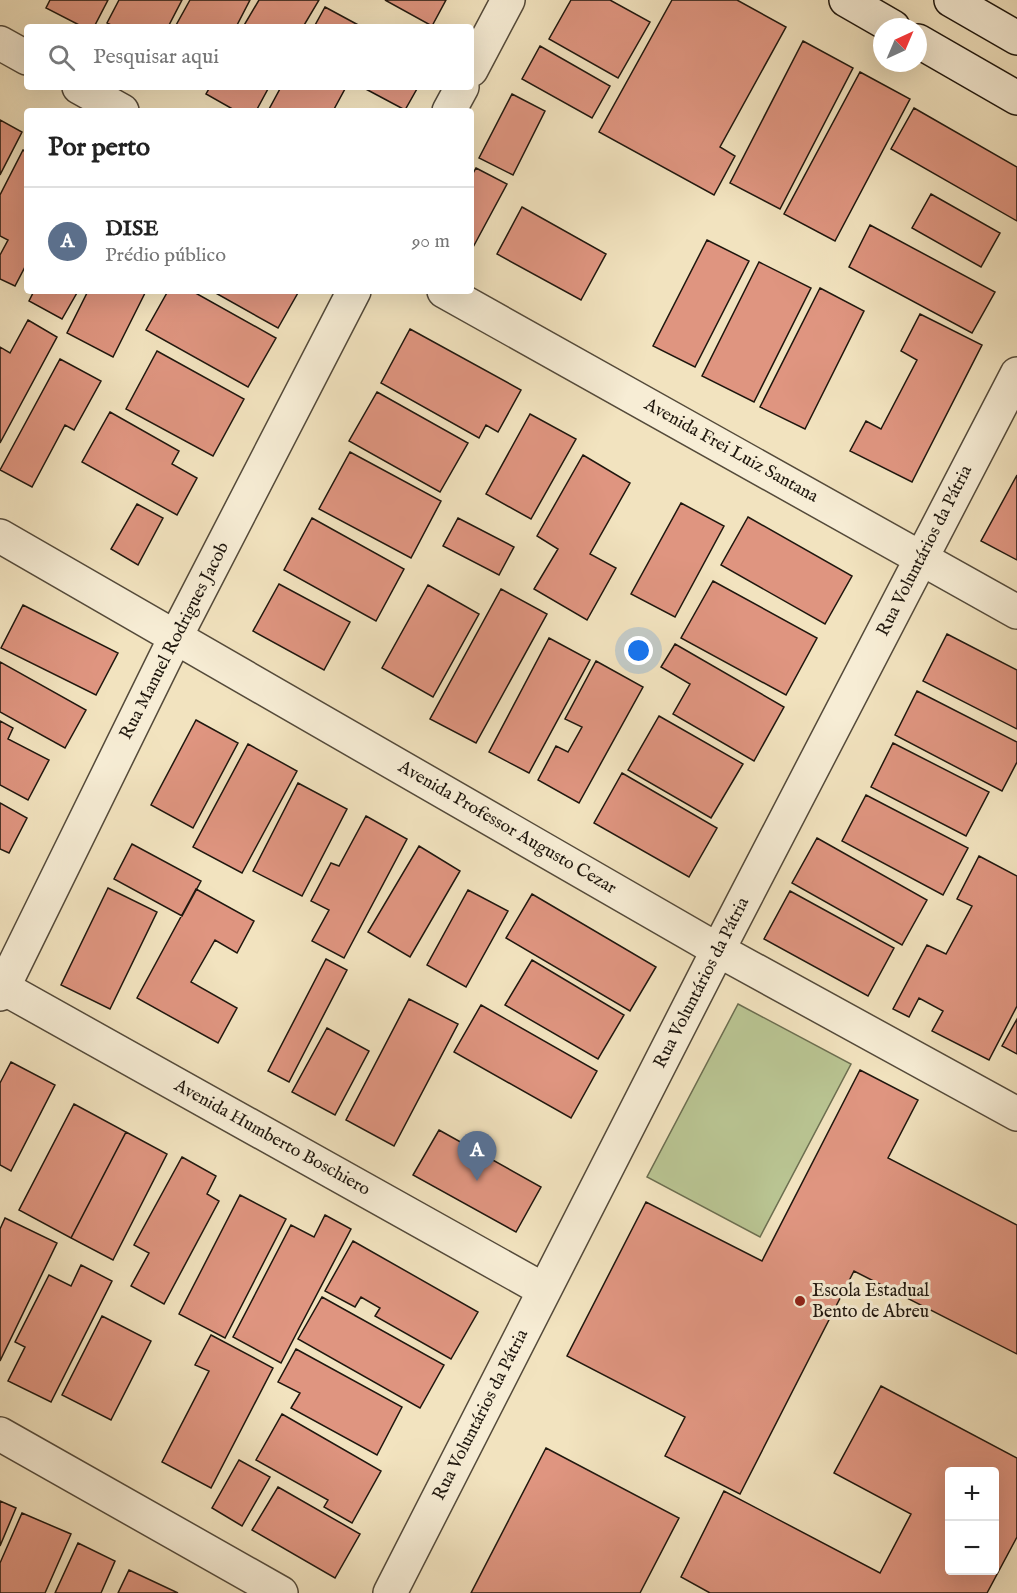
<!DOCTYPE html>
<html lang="pt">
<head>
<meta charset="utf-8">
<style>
	:root { --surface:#fff; --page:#f6f6f6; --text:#222; --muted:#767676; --line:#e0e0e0; --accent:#0b8043 }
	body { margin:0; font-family:"IM FELL English",serif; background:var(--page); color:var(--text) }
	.controls { position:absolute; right:18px; bottom:18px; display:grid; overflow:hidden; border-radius:6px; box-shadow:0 6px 24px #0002 }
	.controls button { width:54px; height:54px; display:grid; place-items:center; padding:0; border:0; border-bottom:2px solid var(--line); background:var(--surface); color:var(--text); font:30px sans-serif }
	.compass { position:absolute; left:873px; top:18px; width:54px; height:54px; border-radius:50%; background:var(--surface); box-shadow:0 6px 24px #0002; rotate:44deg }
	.you { position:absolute; left:639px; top:651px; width:21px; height:21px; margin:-15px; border:4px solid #fff; border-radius:50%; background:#1a73e8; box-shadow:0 0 0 9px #1a73e833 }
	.badge { display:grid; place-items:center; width:39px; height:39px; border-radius:50%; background:var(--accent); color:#fff; font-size:20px; font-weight:700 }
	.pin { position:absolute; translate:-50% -50px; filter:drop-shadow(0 2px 3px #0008) }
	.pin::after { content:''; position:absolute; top:32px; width:21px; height:18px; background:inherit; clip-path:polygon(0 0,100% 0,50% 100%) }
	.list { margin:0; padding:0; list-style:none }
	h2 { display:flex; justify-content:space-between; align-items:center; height:78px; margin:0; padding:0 24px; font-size:26px }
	h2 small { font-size:20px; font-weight:400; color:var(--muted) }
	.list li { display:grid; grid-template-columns:39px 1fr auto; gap:18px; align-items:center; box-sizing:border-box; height:108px; padding:0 24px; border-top:2px solid var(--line) }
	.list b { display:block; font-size:22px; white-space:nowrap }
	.list p { margin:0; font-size:20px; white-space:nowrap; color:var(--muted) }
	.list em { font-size:20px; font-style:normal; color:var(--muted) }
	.icon { flex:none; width:33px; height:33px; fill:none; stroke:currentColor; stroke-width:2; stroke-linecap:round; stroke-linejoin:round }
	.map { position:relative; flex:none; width:1017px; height:1593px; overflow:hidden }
	.search { position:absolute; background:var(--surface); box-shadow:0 6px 24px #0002; left:24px; top:24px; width:450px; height:66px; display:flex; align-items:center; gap:15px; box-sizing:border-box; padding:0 21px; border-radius:6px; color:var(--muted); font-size:22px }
	.panel { position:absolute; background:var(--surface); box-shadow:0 6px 24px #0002; left:24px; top:108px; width:450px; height:186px; border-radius:6px }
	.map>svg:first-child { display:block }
</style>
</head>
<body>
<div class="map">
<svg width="1017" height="1593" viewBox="0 0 1017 1593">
	<rect width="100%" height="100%" fill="#f2e3bf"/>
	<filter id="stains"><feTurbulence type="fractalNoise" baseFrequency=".00333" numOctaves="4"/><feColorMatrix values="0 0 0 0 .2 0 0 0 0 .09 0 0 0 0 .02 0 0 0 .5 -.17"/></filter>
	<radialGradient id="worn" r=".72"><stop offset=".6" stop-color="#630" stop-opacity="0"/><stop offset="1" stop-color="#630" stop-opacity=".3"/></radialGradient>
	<path fill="#b9c492" stroke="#6c6e50" stroke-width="1.5" d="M 738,1004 L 851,1064 L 760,1237 L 647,1177 Z"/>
	<path fill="#df9580" stroke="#1f170e" stroke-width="1.5" fill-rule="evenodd" d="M 50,0 L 108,0 L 94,27 L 83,27 L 46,8 Z
		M 119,0 L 182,0 L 168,27 L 115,27 L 107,23 Z
		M 190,0 L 250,0 L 236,27 L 175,27 Z
		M 259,0 L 319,0 L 303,27 L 243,27 Z
		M 385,0 L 446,0 L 432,26 Z
		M 571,0 L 610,0 L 650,22 L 618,78 L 549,39 Z
		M 672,0 L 737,0 L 786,27 L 720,147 L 735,156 L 714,195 L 599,132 Z
		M 325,7 L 362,27 L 314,27 Z
		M 803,41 L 853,68 L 780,209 L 730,183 Z
		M 540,46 L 610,86 L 592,118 L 522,79 Z
		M 860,72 L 910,99 L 835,241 L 784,214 Z
		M 210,87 L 269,87 L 256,111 L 236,111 L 206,94 Z
		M 281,87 L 346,87 L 333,111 L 268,111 Z
		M 362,87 L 418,87 L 405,110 Z
		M 512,94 L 545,111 L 513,175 L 479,158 Z
		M 914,108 L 1017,167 L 1017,221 L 891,149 Z
		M 0,120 L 22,132 L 0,175 Z
		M 23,150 L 27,152 L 27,263 L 15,286 L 0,279 L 0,255 L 8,240 L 0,236 L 0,195 Z
		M 476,168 L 507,184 L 471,251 L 471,177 Z
		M 931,194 L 1000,233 L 981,267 L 912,228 Z
		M 522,207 L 606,254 L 581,300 L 497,254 Z
		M 870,225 L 995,292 L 972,333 L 849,267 Z
		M 707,240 L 749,261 L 695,367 L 653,346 Z
		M 759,262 L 811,288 L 754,402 L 702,376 Z
		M 820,288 L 864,311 L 805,429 L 760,407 Z
		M 34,291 L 78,291 L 62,319 L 29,301 Z
		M 88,291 L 146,291 L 113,357 L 67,333 Z
		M 168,291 L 192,291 L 276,338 L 248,387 L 146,330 Z
		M 212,291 L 299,291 L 278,328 Z
		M 920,314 L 982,345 L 912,482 L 850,451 L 866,421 L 881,429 L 917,360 L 901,351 Z
		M 28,320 L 57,337 L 0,443 L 0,347 L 10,353 Z
		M 410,329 L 521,390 L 498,432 L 486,425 L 479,438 L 381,383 Z
		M 157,351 L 244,399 L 213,456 L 126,409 Z
		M 60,359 L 101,381 L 74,430 L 65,425 L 32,487 L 0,470 Z
		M 377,392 L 468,443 L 440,492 L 349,441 Z
		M 110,412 L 179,451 L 172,464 L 197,478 L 177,515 L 82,462 Z
		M 530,414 L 576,439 L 531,519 L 486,494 Z
		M 350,452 L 441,501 L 411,558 L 319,509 Z
		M 583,455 L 630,483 L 590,554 L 616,568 L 587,620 L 534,589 L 558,549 L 537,536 Z
		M 1017,475 L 1017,560 L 981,541 Z
		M 681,503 L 724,526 L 675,617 L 631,594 Z
		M 137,504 L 163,518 L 138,565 L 111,549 Z
		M 748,517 L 852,576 L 825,624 L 721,565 Z
		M 312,518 L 404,569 L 376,621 L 284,570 Z
		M 458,518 L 514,547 L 499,575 L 443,546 Z
		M 713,581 L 817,638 L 786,695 L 681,638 Z
		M 279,584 L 350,622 L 324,670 L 253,631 Z
		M 428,585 L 479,614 L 433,697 L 382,668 Z
		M 501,589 L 547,614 L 476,743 L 430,719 Z
		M 23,605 L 118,653 L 96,695 L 1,648 Z
		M 947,634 L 1017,670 L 1017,729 L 923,681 Z
		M 549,638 L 590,660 L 529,773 L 489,752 Z
		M 675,644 L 784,707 L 754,761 L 673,714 L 690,684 L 661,667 Z
		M 596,661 L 643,687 L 579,803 L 538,780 L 556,746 L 568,752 L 582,727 L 565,719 Z
		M 0,662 L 86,710 L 65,748 L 0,712 Z
		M 917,691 L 1017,742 L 1017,762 L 1002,791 L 895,735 Z
		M 659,716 L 743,764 L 711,818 L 628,770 Z
		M 196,720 L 238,743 L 193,828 L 151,805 Z
		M 0,721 L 13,728 L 8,739 L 49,760 L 28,800 L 0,785 Z
		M 893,743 L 989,792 L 966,836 L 871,787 Z
		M 248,744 L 297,771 L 242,873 L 193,847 Z
		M 622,773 L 717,828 L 689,877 L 594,823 Z
		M 298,783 L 347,809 L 302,896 L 253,871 Z
		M 866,795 L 968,848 L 943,895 L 842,841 Z
		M 0,803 L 27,818 L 9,853 L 0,849 Z
		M 366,816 L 407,839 L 344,958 L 312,941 L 329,910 L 311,901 L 331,863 L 339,866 Z
		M 817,838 L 927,900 L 902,945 L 792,883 Z
		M 132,844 L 201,881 L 182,916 L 114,879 Z
		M 419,846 L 460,871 L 410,957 L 368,932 Z
		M 979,856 L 1017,876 L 1017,1006 L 989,1060 L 932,1031 L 943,1011 L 919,998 L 909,1017 L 893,1009 L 927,945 L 946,954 L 972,906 L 957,899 Z
		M 108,888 L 157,912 L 110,1009 L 61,985 Z
		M 196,889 L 254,921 L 237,953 L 215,940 L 191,982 L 237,1008 L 218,1043 L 137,998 Z
		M 468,890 L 508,911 L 466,987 L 427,965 Z
		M 790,891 L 894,948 L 868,996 L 764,939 Z
		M 532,894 L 656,967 L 630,1011 L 506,938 Z
		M 326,959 L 347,970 L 289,1082 L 268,1071 Z
		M 532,960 L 624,1015 L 598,1059 L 505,1005 Z
		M 409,999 L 458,1024 L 394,1146 L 346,1120 Z
		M 481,1005 L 597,1071 L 571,1118 L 454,1052 Z
		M 1017,1019 L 1017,1054 L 1002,1046 Z
		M 327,1028 L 369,1051 L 335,1115 L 292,1092 Z
		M 11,1062 L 55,1085 L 11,1171 L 0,1165 L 0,1083 Z
		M 860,1070 L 918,1100 L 888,1158 L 1017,1225 L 1017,1354 L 854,1271 L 740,1494 L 665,1456 L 685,1417 L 567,1356 L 646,1202 L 762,1261 Z
		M 74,1104 L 126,1132 L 71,1238 L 19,1210 Z
		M 439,1130 L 541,1187 L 516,1232 L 413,1175 Z
		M 126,1132 L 167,1154 L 113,1260 L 71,1238 Z
		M 182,1157 L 216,1176 L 207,1194 L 219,1201 L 164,1304 L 131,1286 L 149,1253 L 134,1245 Z
		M 240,1195 L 286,1219 L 225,1338 L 179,1314 Z
		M 325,1215 L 351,1229 L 281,1363 L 233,1337 L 291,1225 L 314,1237 Z
		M 5,1218 L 57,1243 L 0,1361 L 0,1229 Z
		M 353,1241 L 478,1312 L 451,1359 L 375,1316 L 380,1308 L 361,1297 L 355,1307 L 325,1291 Z
		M 81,1265 L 112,1281 L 51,1402 L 8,1381 L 25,1347 L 15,1342 L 49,1275 L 71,1286 Z
		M 322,1297 L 444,1365 L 420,1408 L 298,1339 Z
		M 102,1316 L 151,1341 L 111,1420 L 62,1395 Z
		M 211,1335 L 273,1368 L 211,1488 L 162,1462 L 209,1371 L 195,1365 Z
		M 296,1349 L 402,1407 L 377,1455 L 291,1408 L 300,1393 L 278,1382 Z
		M 881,1386 L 1017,1458 L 1017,1537 L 987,1593 L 710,1593 L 681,1577 L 724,1491 L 880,1573 L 911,1514 L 834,1473 ZM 950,1472 L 994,1472 L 994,1570 L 950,1570 Z
		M 282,1414 L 381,1471 L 352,1523 L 324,1507 L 328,1500 L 256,1460 Z
		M 546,1448 L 679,1518 L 640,1593 L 471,1593 Z
		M 239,1460 L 270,1477 L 242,1526 L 212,1508 Z
		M 278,1487 L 360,1534 L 335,1578 L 252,1530 Z
		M 0,1501 L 16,1508 L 0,1546 Z
		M 22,1513 L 71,1534 L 45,1593 L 0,1593 L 0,1563 Z
		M 78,1543 L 115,1561 L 101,1593 L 55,1593 Z
		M 129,1570 L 178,1593 L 118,1593 Z"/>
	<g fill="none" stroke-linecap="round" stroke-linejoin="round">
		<defs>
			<path id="minor" d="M 0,43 L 27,58
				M 471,70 L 508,0
				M 79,87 L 122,111
				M 449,111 L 462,87
				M 444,291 L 1017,612
				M 0,536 L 718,950 L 1017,1114
				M 0,986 L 544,1290
				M 0,994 L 176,636 L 354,291
				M 0,1434 L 281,1593
				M 390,1593 L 718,950 L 1017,374"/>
			<path id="secondary" d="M 846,0 L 893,27
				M 951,0 L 1017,38
				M 918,41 L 1017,98"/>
		</defs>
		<use href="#minor" stroke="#544a3a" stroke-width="36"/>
		<use href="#secondary" stroke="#1f170e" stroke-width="36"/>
		<use href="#minor" stroke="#f7edd5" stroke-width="33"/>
		<use href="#secondary" stroke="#f7edd5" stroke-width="33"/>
	</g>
	<circle fill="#8f2418" stroke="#f7edd5" stroke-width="2" cx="800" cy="1301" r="6"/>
	<g text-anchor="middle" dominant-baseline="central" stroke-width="6" stroke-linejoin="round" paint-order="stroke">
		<g font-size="18" fill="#1f170e" stroke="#f7edd5">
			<text transform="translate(731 451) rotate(29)">Avenida Frei Luiz Santana</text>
			<text transform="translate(925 551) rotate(-63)">Rua Voluntários da Pátria</text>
			<text transform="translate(175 641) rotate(-63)">Rua Manuel Rodrigues Jacob</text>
			<text transform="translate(507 828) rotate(30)">Avenida Professor Augusto Cezar</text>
			<text transform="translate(702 983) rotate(-63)">Rua Voluntários da Pátria</text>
			<text transform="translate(272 1138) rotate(29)">Avenida Humberto Boschiero</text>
			<text transform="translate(481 1415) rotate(-63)">Rua Voluntários da Pátria</text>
		</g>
		<g font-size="18" fill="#1f170e" stroke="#f7edd5" text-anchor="start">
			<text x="812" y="1291">Escola Estadual<tspan x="812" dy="21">Bento de Abreu</tspan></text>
		</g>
	</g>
	<rect width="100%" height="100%" filter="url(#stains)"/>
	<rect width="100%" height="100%" fill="url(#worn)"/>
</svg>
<div class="controls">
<button>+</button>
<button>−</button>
</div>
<svg class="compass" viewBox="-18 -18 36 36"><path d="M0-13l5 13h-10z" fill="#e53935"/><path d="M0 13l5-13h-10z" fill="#767676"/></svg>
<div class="you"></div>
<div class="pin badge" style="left:477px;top:1181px;background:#5c6f8a">A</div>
<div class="search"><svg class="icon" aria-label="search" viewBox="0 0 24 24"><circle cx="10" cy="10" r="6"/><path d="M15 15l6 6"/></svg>Pesquisar aqui</div>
<section class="panel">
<h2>Por perto<small></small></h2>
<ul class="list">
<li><span class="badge" style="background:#5c6f8a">A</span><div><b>DISE</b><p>Prédio público</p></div><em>90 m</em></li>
</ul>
</section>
</div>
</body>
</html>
